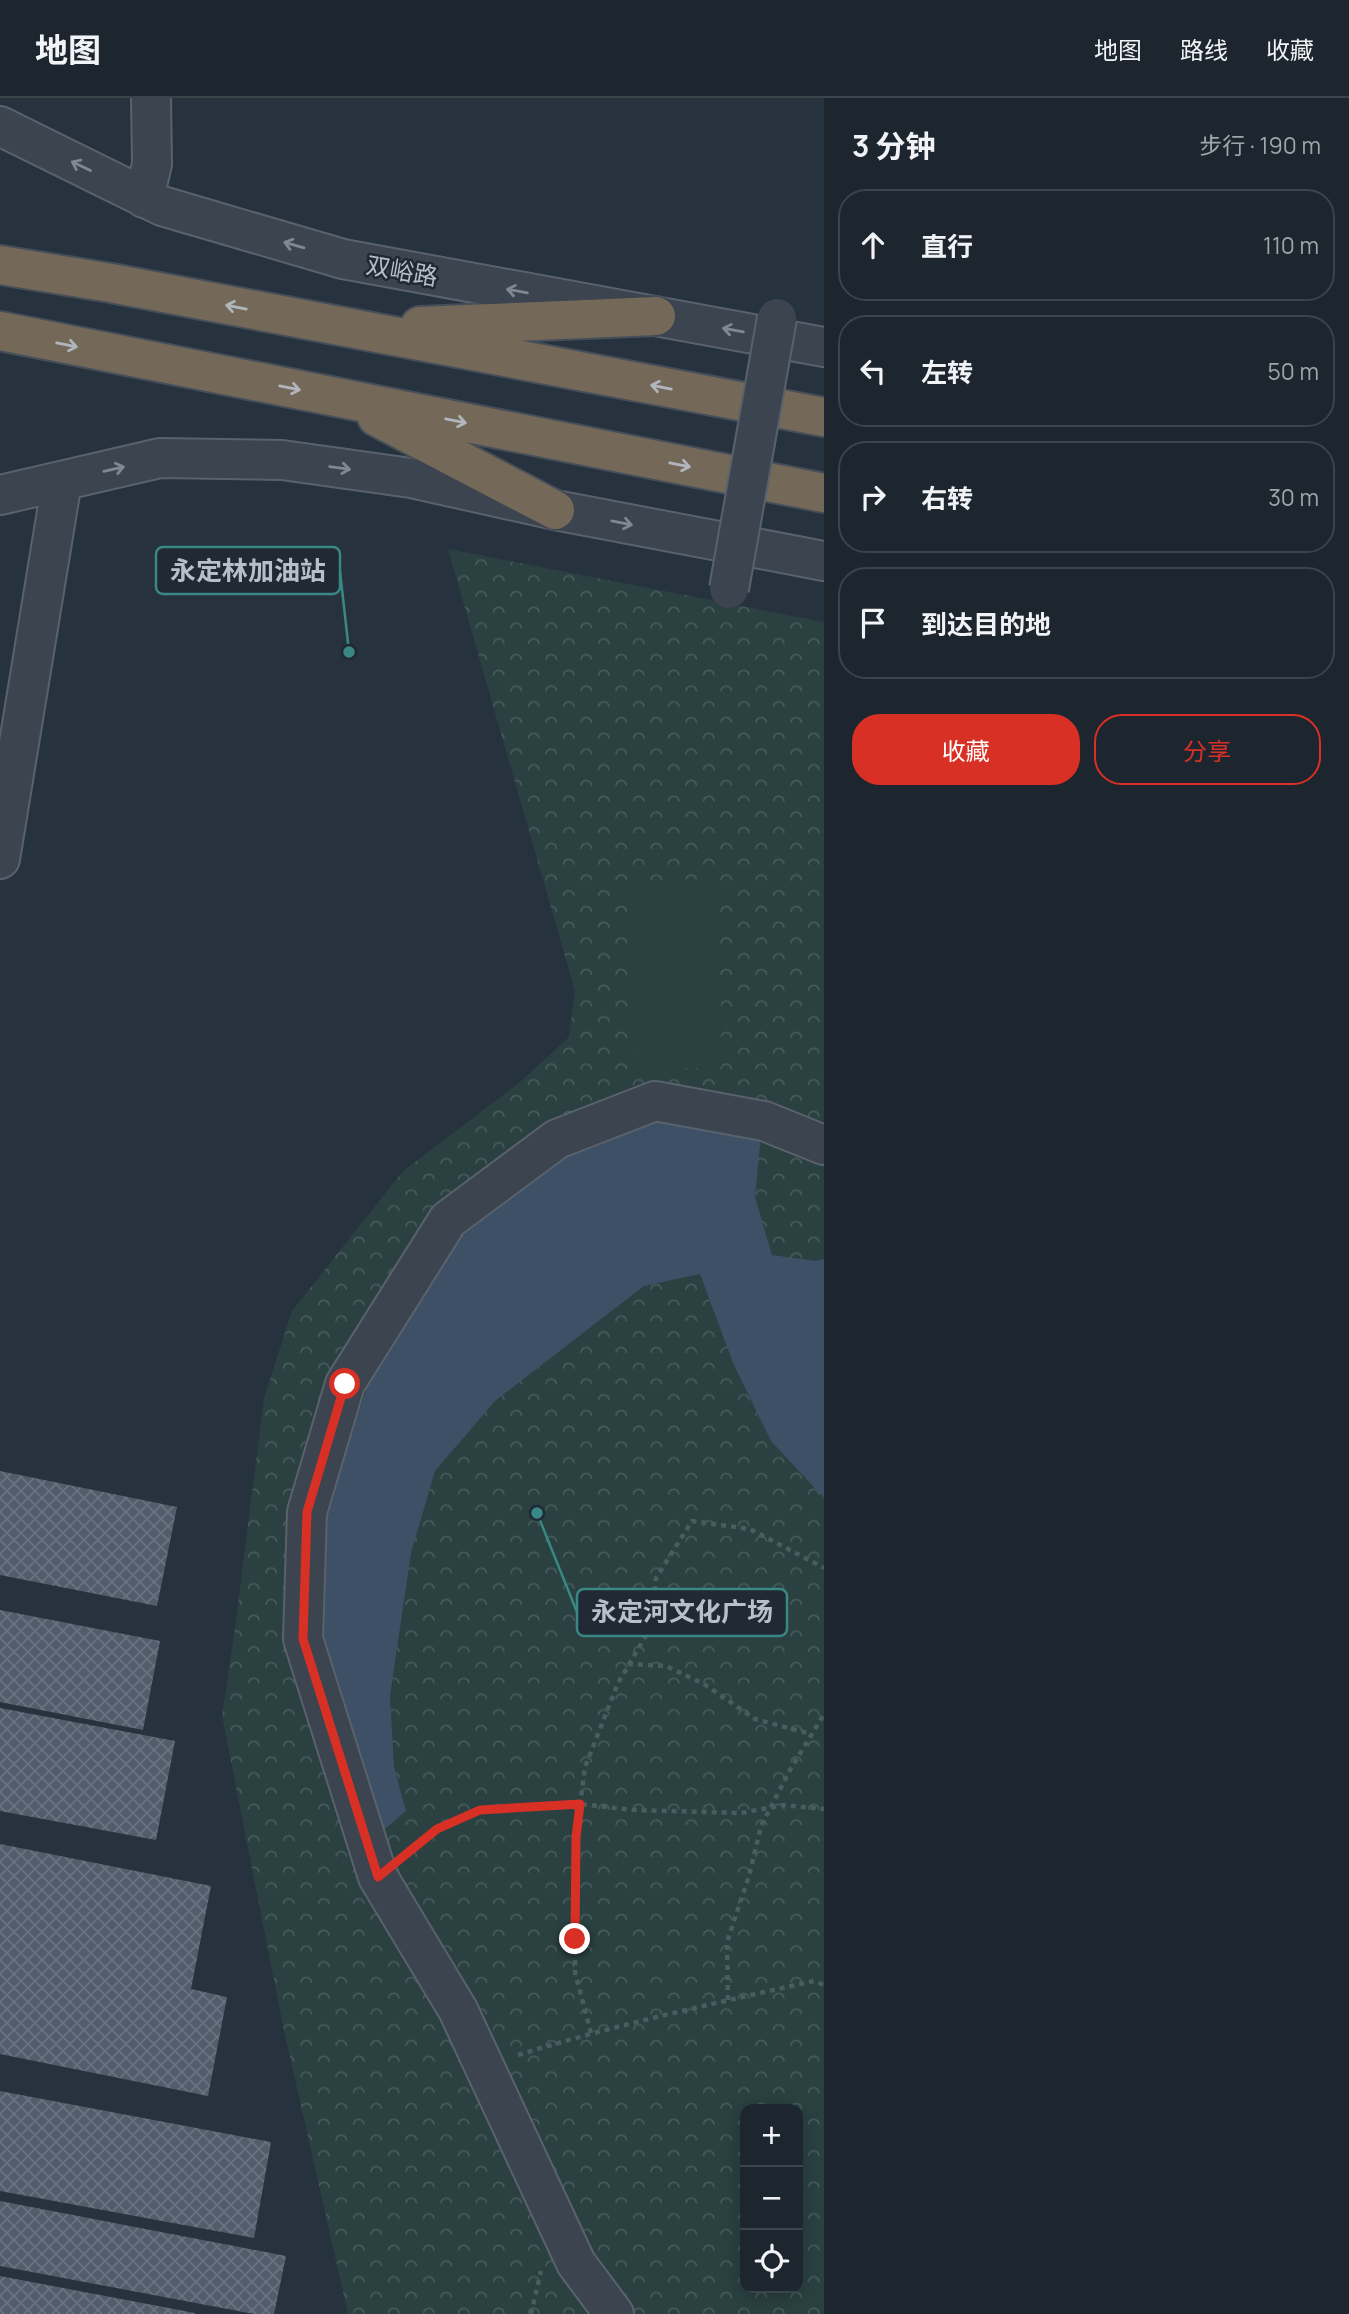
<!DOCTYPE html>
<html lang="zh">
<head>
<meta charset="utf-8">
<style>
	:root { --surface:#1d262f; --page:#252e37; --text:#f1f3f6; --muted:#a0a5aa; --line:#3b434b; --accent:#d93025 }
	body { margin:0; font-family:Manrope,"Noto Sans SC",sans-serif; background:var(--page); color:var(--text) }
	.controls { position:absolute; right:21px; bottom:21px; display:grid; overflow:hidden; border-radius:14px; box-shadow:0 4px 18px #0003 }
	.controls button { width:63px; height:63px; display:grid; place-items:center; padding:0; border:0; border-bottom:2px solid var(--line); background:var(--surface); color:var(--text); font:35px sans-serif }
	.stop { position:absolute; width:21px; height:21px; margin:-16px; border:5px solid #d93025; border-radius:50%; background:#fff }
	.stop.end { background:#d93025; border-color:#fff; box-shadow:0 2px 7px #0008 }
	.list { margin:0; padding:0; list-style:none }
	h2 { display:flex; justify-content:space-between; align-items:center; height:91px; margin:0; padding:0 28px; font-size:30px }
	h2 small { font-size:23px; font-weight:400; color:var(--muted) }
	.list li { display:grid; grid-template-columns:46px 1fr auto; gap:21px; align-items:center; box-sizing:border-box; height:112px; margin:0 14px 14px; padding:0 14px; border:2px solid var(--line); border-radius:28px }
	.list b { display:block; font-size:26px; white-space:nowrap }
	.list em { font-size:23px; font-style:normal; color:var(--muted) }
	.actions { display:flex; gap:14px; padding:21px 28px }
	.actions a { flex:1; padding:16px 0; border:2px solid var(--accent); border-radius:28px; text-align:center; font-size:24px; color:var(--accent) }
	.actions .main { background:var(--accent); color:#fff }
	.icon { flex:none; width:38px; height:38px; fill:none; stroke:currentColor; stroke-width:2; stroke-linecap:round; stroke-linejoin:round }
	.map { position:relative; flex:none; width:824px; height:2216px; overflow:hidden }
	header { display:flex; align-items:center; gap:42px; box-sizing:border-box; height:98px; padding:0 35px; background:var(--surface); border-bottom:2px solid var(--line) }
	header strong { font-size:33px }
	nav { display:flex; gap:38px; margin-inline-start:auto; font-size:24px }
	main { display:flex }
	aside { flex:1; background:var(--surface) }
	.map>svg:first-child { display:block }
</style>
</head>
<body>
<header>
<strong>地图</strong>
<nav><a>地图</a><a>路线</a><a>收藏</a></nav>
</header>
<main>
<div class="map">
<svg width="824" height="2216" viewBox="0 0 824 2216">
	<defs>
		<pattern id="park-crowns" width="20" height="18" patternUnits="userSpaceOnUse" patternTransform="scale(1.75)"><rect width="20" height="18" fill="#2a4041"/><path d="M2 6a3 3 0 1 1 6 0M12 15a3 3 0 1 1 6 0" fill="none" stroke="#475a5b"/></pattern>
		<pattern id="building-cross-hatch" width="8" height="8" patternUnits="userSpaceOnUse" patternTransform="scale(1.75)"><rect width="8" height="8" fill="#525d6c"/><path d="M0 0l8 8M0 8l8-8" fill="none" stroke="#697280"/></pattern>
	</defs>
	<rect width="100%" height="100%" fill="#27323f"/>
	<path fill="url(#park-crowns)" fill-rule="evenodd" d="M 448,451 L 824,524 L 824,2216 L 348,2216 L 283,1928 L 222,1618 L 235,1530 L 264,1300 L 292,1213 L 403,1073 L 519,985 L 569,939 L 575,893 ZM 745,2011 L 798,2011 L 798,2190 L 745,2190 Z"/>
	<path fill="#2a4041" d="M 718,781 L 722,969 L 634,972 L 626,783 Z"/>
	<path fill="#3e5066" d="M 658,1020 L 761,1037 L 755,1099 L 772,1157 L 816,1163 L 824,1161 L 824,1400 L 771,1343 L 733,1265 L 700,1176 L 644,1188 L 495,1303 L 435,1373 L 411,1455 L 390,1598 L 394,1669 L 406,1713 L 380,1735 L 319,1539 L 325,1409 L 374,1270 L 463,1137 L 571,1056 Z"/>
	<path fill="url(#building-cross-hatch)" d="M 0,1373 L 177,1409 L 157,1508 L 0,1477 Z
		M 0,1512 L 160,1543 L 143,1632 L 0,1604 Z
		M 0,1610 L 175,1643 L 156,1742 L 0,1713 Z
		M 0,1746 L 211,1788 L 191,1891 L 227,1899 L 208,1998 L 0,1956 Z
		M 0,1993 L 271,2044 L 254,2140 L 0,2093 Z
		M 0,2103 L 286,2158 L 274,2216 L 254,2216 L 0,2168 Z
		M 0,2178 L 195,2215 L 195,2216 L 0,2216 Z"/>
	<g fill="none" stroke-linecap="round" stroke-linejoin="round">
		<defs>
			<path id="minor" d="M 0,28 L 162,108 L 343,161 L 824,249
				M 144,100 L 152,66 L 151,0
				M 0,397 L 160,360 L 282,362 L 411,380 L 555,412 L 824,463
				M 0,761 L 62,383
				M 614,2216 L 576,2165 L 458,1912 L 378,1779 L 303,1541 L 307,1414 L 345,1286 L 448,1122 L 557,1041 L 655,1003 L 764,1023 L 824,1047"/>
			<path id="highway" d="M 0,167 L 111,185 L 824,319
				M 420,228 L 656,218
				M 0,233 L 824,395
				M 377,319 L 555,412"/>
		</defs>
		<use href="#minor" stroke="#59626c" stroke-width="42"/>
		<use href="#highway" stroke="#464f59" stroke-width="42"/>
		<path stroke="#495d5f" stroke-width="4.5" stroke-dasharray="5 5" stroke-linecap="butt" d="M 628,1566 L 666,1568 L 704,1586 L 755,1621 L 811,1636
			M 406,1757 L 437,1731 L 480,1711 L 580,1706 L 633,1712 L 741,1715 L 784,1707 L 824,1711
			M 728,1902 L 727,1844 L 749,1778 L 761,1728 L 790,1672 L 824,1616
			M 591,1935 L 575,1874 L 576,1739 L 585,1669 L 618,1585 L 651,1529 L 656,1480 L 692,1423 L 750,1431 L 824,1470
			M 518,1957 C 615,1927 715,1905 814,1883 L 824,1887
			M 531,2216 L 541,2173"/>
		<use href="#minor" stroke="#3b444f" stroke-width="38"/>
		<use href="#highway" stroke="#746959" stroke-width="38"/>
		<defs>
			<path id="minor-bridge" d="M 729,491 L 777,220"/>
		</defs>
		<use href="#minor-bridge" stroke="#59626c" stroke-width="42" stroke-linecap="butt"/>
		<use href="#minor-bridge" stroke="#3b444f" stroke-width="38"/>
	</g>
	<defs><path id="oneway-shaft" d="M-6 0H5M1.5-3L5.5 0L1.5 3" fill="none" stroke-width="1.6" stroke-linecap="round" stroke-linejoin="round" transform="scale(1.75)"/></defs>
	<g stroke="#808892">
		<use href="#oneway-shaft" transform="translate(81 68) rotate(-154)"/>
		<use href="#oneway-shaft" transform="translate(294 147) rotate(-164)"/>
		<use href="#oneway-shaft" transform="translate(517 193) rotate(-170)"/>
		<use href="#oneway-shaft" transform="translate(733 232) rotate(-170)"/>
		<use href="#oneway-shaft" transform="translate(340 370) rotate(8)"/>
		<use href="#oneway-shaft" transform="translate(114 371) rotate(-13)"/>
		<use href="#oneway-shaft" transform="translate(622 425) rotate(11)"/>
	</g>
	<g stroke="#b1b6be">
		<use href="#oneway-shaft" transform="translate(236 209) rotate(-169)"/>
		<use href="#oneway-shaft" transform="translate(67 247) rotate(11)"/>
		<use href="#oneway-shaft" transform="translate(661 289) rotate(-169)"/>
		<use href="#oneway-shaft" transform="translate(290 290) rotate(11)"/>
		<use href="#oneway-shaft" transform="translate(456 323) rotate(11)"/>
		<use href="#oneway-shaft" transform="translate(680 367) rotate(11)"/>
	</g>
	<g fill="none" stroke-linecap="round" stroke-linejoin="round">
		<path stroke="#d93025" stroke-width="9" d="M 345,1286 L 307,1414 L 303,1541 L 378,1779 L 437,1731 L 480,1712 L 580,1706 L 576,1739 L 575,1841"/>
	</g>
	<g text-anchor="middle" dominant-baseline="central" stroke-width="5" stroke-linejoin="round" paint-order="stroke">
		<g font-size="24" fill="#b8bfc9" stroke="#202934">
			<text transform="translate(402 172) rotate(10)">双峪路</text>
		</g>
	</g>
	<path fill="none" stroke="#398885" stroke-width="2.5" d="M349 554L340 473M537 1415L577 1514"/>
	<g fill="#398885" stroke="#202934" stroke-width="2.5">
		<circle cx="349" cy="554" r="7"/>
		<circle cx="537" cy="1415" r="7"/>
	</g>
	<g fill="#202934" stroke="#398885" stroke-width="2.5">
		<rect x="156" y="449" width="184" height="47" rx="7"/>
		<rect x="577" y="1491" width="210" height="47" rx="7"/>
	</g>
	<g font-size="26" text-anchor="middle" font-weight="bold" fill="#b8bfc9">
		<text x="248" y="482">永定林加油站</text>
		<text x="682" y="1523">永定河文化广场</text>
	</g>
</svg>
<div class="controls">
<button>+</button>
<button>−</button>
<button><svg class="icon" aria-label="locate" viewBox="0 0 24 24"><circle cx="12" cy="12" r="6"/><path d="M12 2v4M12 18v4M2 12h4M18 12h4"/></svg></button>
</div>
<div class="stop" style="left:345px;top:1286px"></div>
<div class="stop end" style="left:575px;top:1841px"></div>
</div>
<aside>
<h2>3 分钟<small>步行 · 190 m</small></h2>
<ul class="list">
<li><svg class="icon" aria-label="ahead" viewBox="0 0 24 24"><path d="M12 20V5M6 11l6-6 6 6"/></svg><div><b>直行</b></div><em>110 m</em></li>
<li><svg class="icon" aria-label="left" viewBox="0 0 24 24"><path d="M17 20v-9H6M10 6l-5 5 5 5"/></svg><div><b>左转</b></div><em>50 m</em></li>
<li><svg class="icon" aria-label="right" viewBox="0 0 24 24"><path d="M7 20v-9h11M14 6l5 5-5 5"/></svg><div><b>右转</b></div><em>30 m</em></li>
<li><svg class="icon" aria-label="arrive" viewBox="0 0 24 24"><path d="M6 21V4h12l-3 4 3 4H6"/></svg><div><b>到达目的地</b></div></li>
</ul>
<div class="actions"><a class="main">收藏</a><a>分享</a></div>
</aside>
</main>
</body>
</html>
